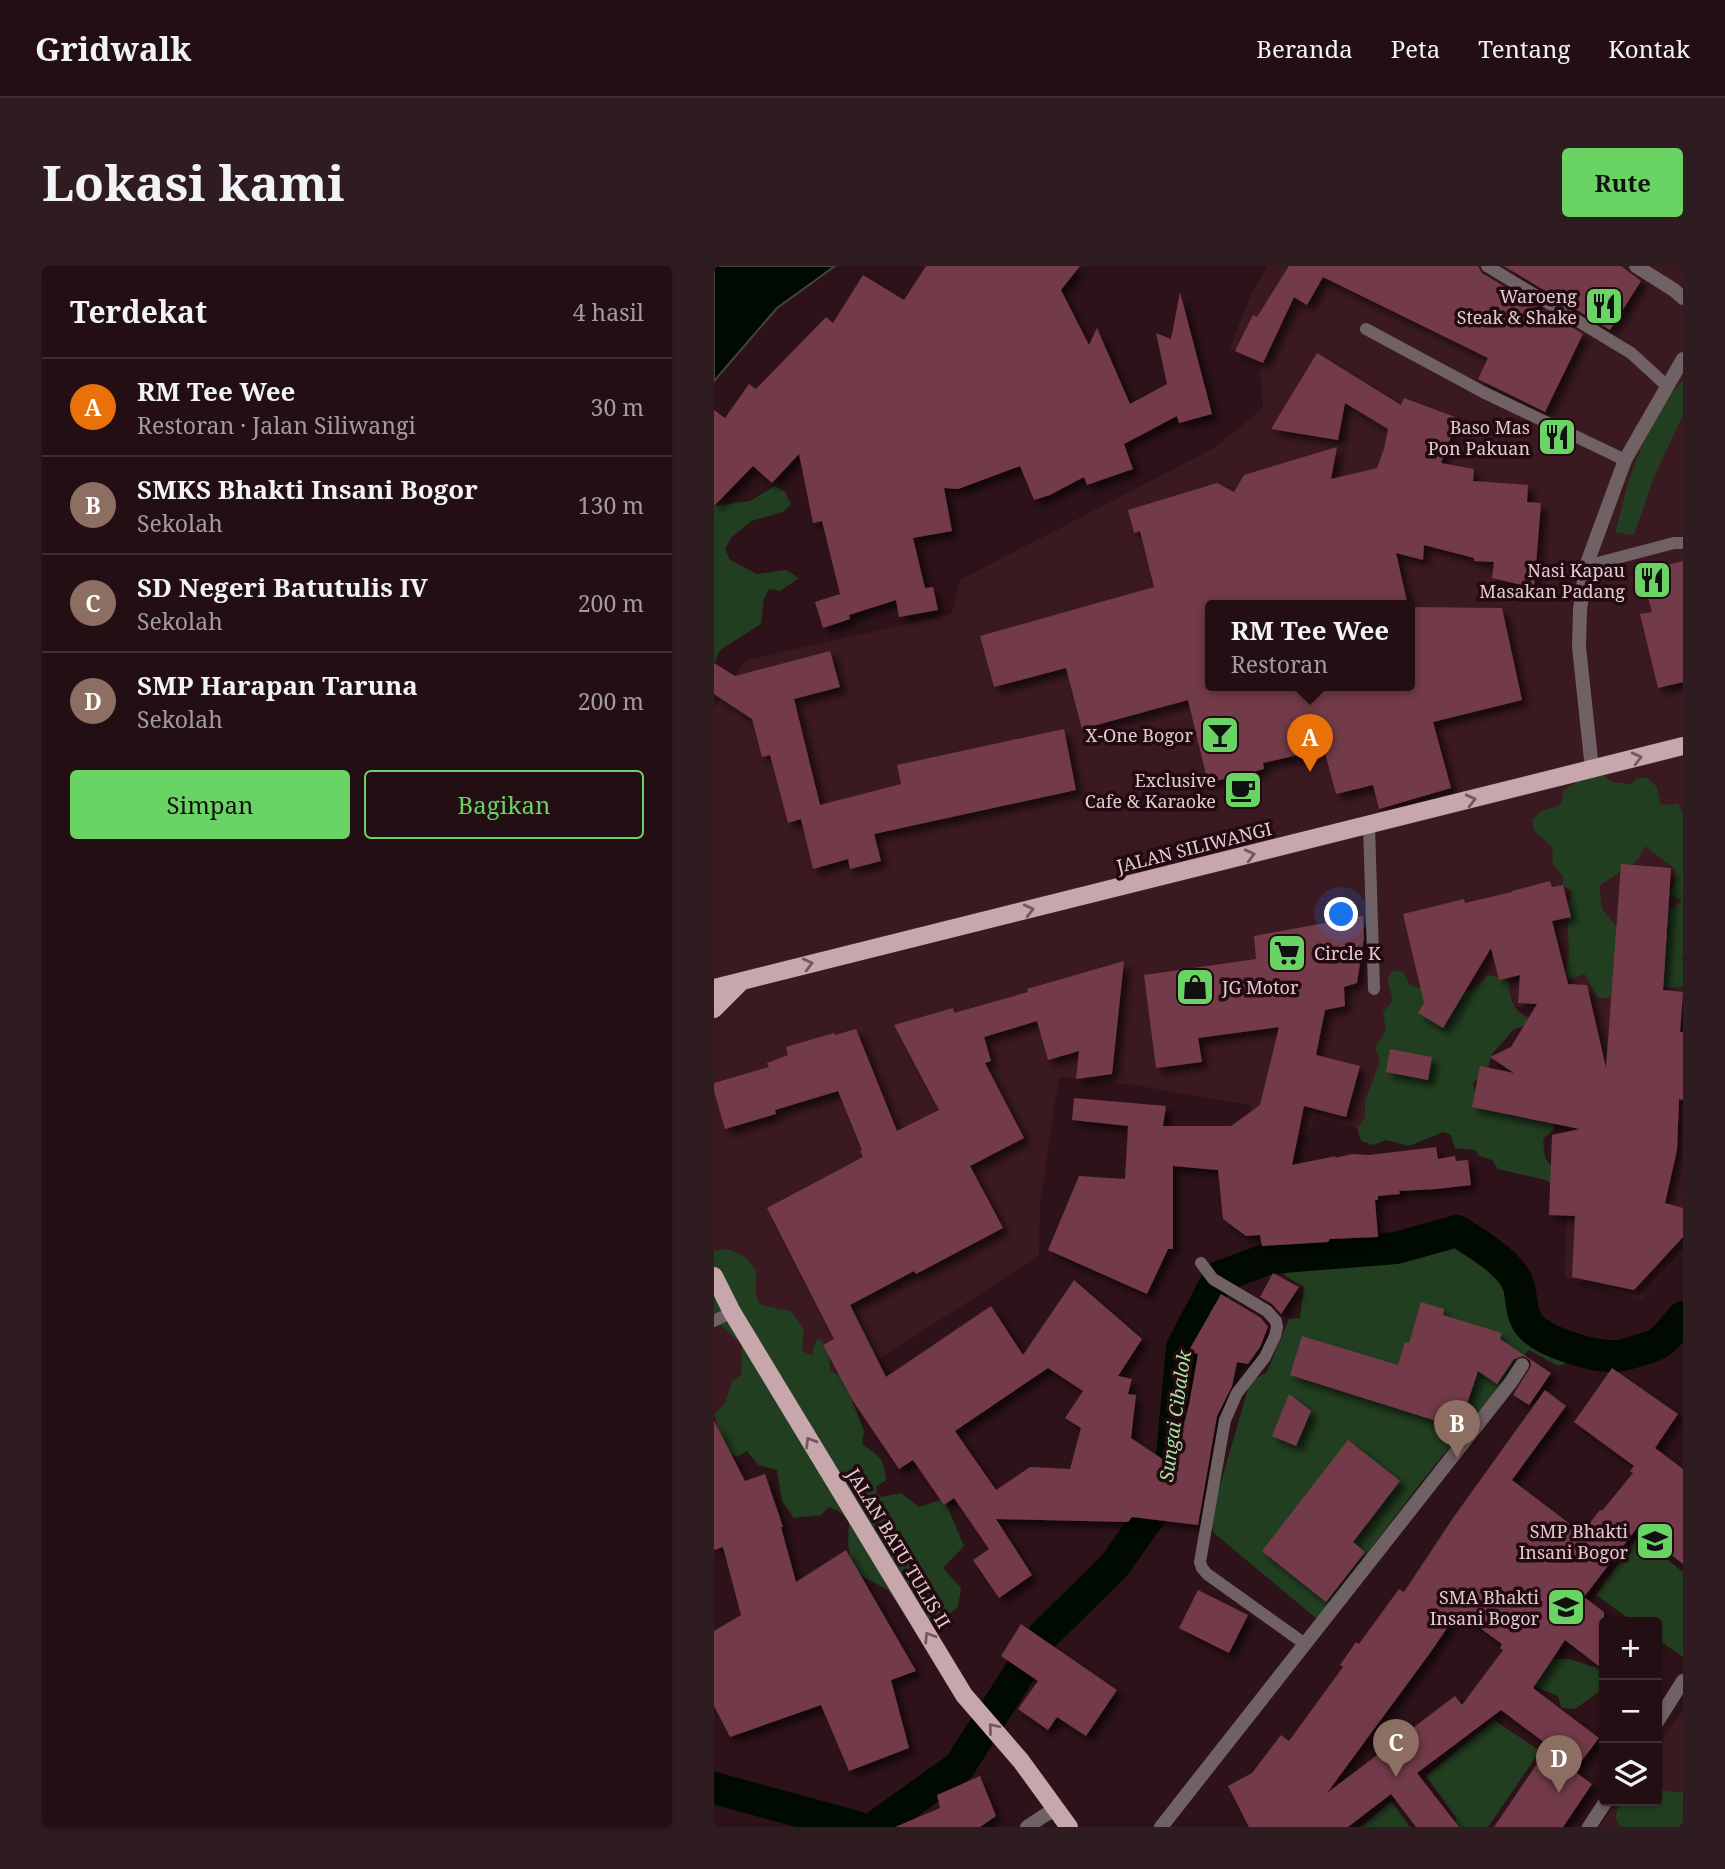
<!DOCTYPE html>
<html lang="id">
<head>
<meta charset="utf-8">
<style>
	:root { --surface:#220e13; --page:#2e1c21; --text:#f1f3f6; --muted:#a29ca0; --line:#3f2e33; --accent:#69d464 }
	body { margin:0; font-family:"Noto Serif",serif; background:var(--page); color:var(--text) }
	.controls { position:absolute; right:21px; bottom:21px; display:grid; overflow:hidden; border-radius:7px; box-shadow:0 2px 5px #0004 }
	.controls button { width:63px; height:63px; display:grid; place-items:center; padding:0; border:0; border-bottom:2px solid var(--line); background:var(--surface); color:var(--text); font:35px sans-serif }
	.you { position:absolute; left:628px; top:649px; width:24px; height:24px; margin:-18px; border:5px solid #fff; border-radius:50%; background:#1a73e8; box-shadow:0 0 0 10px #1a73e833 }
	.badge { display:grid; place-items:center; width:46px; height:46px; border-radius:50%; background:var(--accent); color:#fff; font-size:23px; font-weight:700 }
	.pin { position:absolute; translate:-50% -58px; filter:drop-shadow(0 2px 4px #0008) }
	.pin::after { content:''; position:absolute; top:37px; width:24px; height:21px; background:inherit; clip-path:polygon(0 0,100% 0,50% 100%) }
	.popup { position:absolute; left:491px; top:334px; width:210px; height:91px; box-sizing:border-box; display:grid; place-content:center; border-radius:7px; background:var(--surface); filter:drop-shadow(0 2px 5px #0005); font-size:23px; white-space:nowrap; color:var(--muted) }
	.popup b { font-size:26px; color:var(--text) }
	.popup::after { content:''; position:absolute; left:50%; top:100%; margin-left:-14px; border:14px solid transparent; border-top-color:var(--surface) }
	.list { margin:0; padding:0; list-style:none }
	h2 { display:flex; justify-content:space-between; align-items:center; height:91px; margin:0; padding:0 28px; font-size:30px }
	h2 small { font-size:23px; font-weight:400; color:var(--muted) }
	.list li { display:grid; grid-template-columns:46px 1fr auto; gap:21px; align-items:center; box-sizing:border-box; height:98px; padding:0 28px; border-top:2px solid var(--line) }
	.list b { display:block; font-size:26px; white-space:nowrap }
	.list p { margin:0; font-size:23px; white-space:nowrap; color:var(--muted) }
	.list em { font-size:23px; font-style:normal; color:var(--muted) }
	.actions { display:flex; gap:14px; padding:21px 28px }
	.actions a { flex:1; padding:16px 0; border:2px solid var(--accent); border-radius:7px; text-align:center; font-size:24px; color:var(--accent) }
	.actions .main { background:var(--accent); color:#111 }
	.icon { flex:none; width:38px; height:38px; fill:none; stroke:currentColor; stroke-width:2; stroke-linecap:round; stroke-linejoin:round }
	.map { position:relative; flex:none; width:969px; height:1561px; overflow:hidden; border-radius:7px }
	header { display:flex; align-items:center; gap:42px; box-sizing:border-box; height:98px; padding:0 35px; background:var(--surface); border-bottom:2px solid var(--line) }
	header strong { font-size:33px }
	nav { display:flex; gap:38px; margin-inline-start:auto; font-size:24px }
	.intro { display:flex; align-items:center; justify-content:space-between; box-sizing:border-box; height:168px; padding:0 42px }
	h1 { margin:0; font-size:49px }
	.button { padding:18px 32px; border-radius:7px; background:var(--accent); color:#111; font-size:24px; font-weight:700 }
	main { display:flex; gap:42px; padding:0 42px }
	aside { flex:1; background:var(--surface); border-radius:7px; box-shadow:0 2px 5px #0004 }
	.map>svg:first-child { display:block }
</style>
</head>
<body>
<header>
<strong>Gridwalk</strong>
<nav><a>Beranda</a><a>Peta</a><a>Tentang</a><a>Kontak</a></nav>
</header>
<div class="intro"><h1>Lokasi kami</h1><a class="button">Rute</a></div>
<main>
<aside>
<h2>Terdekat<small>4 hasil</small></h2>
<ul class="list">
<li><span class="badge" style="background:#e8710a">A</span><div><b>RM Tee Wee</b><p>Restoran · Jalan Siliwangi</p></div><em>30 m</em></li>
<li><span class="badge" style="background:#8d6e63">B</span><div><b>SMKS Bhakti Insani Bogor</b><p>Sekolah</p></div><em>130 m</em></li>
<li><span class="badge" style="background:#8d6e63">C</span><div><b>SD Negeri Batutulis IV</b><p>Sekolah</p></div><em>200 m</em></li>
<li><span class="badge" style="background:#8d6e63">D</span><div><b>SMP Harapan Taruna</b><p>Sekolah</p></div><em>200 m</em></li>
</ul>
<div class="actions"><a class="main">Simpan</a><a>Bagikan</a></div>
</aside>
<div class="map">
<svg width="969" height="1561" viewBox="0 0 969 1561">
	<defs>
		<filter id="shadow"><feDropShadow dx="6" dy="6" stdDeviation="3.5" flood-color="#0009"/></filter>
	</defs>
	<rect width="100%" height="100%" fill="#2e1219"/>
	<path fill="#3b1921" fill-rule="evenodd" d="M 554,0 L 969,0 L 969,991 L 966,992 L 927,1035 L 851,1011 L 859,749 L 683,724 L 654,865 L 601,851 L 595,869 L 549,869 L 536,839 L 420,819 L 345,811 L 326,938 L 325,990 L 0,1199 L 0,442 L 32,394 L 237,348 L 246,314 L 500,182 L 549,142 L 546,100 L 516,82 L 538,26 ZM 496,340 L 696,340 L 696,420 L 496,420 Z
		M 969,1443 L 969,1561 L 885,1561 L 904,1535 L 943,1535 L 943,1480 Z"/>
	<path fill="#223e20" d="M 969,114 L 969,149 L 940,211 L 920,269 L 901,266 C 906,249 910,231 915,214 C 927,179 945,141 969,114 Z
		M 61,220 L 71,226 L 77,238 L 69,246 L 37,255 L 17,272 L 11,283 L 16,294 L 43,308 L 72,304 L 85,312 L 66,325 L 55,323 L 50,333 L 47,358 L 6,384 L 0,397 L 0,240 L 36,235 Z
		M 871,510 L 891,510 L 898,516 L 917,518 L 923,512 L 933,512 L 943,521 L 947,539 L 964,538 L 969,546 L 969,689 L 967,692 L 969,694 L 969,719 L 967,721 L 944,722 L 941,686 L 954,666 L 954,645 L 968,635 L 955,628 L 962,615 L 960,602 L 931,580 L 924,594 L 885,620 L 888,643 L 903,661 L 914,707 L 895,732 L 883,732 L 871,708 L 857,713 L 851,710 L 855,688 L 853,639 L 858,626 L 849,619 L 849,610 L 839,599 L 838,581 L 821,566 L 818,554 C 821,551 824,547 828,545 C 841,539 849,544 849,525 Z
		M 679,705 L 689,706 L 696,719 C 706,723 714,723 724,724 C 743,726 762,728 773,709 L 794,713 C 796,737 801,751 827,755 L 800,763 L 778,788 L 774,802 L 759,817 L 761,827 L 766,836 L 777,836 L 795,849 L 803,851 L 815,846 L 840,856 L 839,864 L 829,873 C 831,895 830,898 851,906 L 850,929 L 832,914 L 784,903 L 778,894 L 765,890 L 761,884 L 741,882 L 737,869 L 729,866 L 695,880 L 672,874 L 659,879 L 647,875 L 643,862 L 651,852 L 651,835 L 666,795 L 661,781 L 672,765 L 669,746 L 679,734 L 673,714 Z
		M 721,972 L 755,974 L 776,1002 L 798,1006 L 810,1020 L 812,1059 L 825,1080 L 831,1086 L 861,1094 L 844,1100 L 815,1084 L 708,1215 L 603,1353 L 500,1267 L 496,1254 L 536,1116 L 553,1106 L 575,1053 L 586,1052 L 590,1021 L 571,1010 L 565,988 L 666,994 L 669,992 L 684,996 Z
		M 13,983 L 30,990 L 42,1004 L 42,1029 L 46,1039 L 77,1045 L 90,1063 L 88,1085 L 98,1090 L 102,1074 L 107,1073 L 115,1088 L 116,1105 L 145,1117 L 138,1134 L 150,1166 L 148,1178 C 165,1190 170,1192 172,1214 L 162,1221 L 163,1227 L 167,1231 L 187,1227 L 205,1241 L 230,1233 L 250,1280 L 229,1302 L 247,1322 L 244,1341 L 227,1355 L 202,1359 L 192,1351 L 174,1324 L 140,1306 L 134,1279 L 135,1255 L 126,1246 L 115,1241 L 107,1249 L 80,1252 L 68,1235 L 63,1204 L 44,1199 L 33,1185 L 23,1191 L 9,1185 L 1,1148 L 11,1137 L 18,1116 L 27,1109 L 28,1079 L 0,1053 L 0,985 Z
		M 924,1270 L 969,1306 L 969,1391 L 943,1373 L 943,1356 L 920,1356 L 882,1329 Z
		M 828,1393 L 854,1393 L 884,1402 L 890,1414 L 890,1422 L 861,1443 L 847,1442 L 844,1430 L 822,1421 L 817,1408 Z
		M 780,1454 L 826,1485 L 774,1561 L 735,1561 L 743,1553 L 712,1510 Z
		M 943,1523 L 967,1527 L 969,1524 L 969,1561 L 907,1561 L 901,1552 L 906,1537 L 909,1535 L 943,1535 Z
		M 677,1535 L 696,1561 L 647,1561 Z"/>
	<path fill="#000a00" stroke="#43443e" stroke-width="2" d="M 0,0 L 121,0 L 63,42 L 0,115 Z"/>
	<g fill="none" stroke-linecap="round" stroke-linejoin="round">
		<path stroke="#000a00" stroke-width="32" d="M 0,1522 L 143,1561
			M 161,1561 L 245,1501 L 329,1370 L 401,1299 L 449,1231 L 458,1190 L 468,1081 L 505,1011 L 556,992 L 682,982 L 743,965 C 762,977 799,998 805,1021 C 808,1033 807,1047 814,1057 C 825,1075 881,1092 902,1090 C 908,1090 938,1081 943,1078 C 953,1073 961,1059 969,1051"/>
	</g>
	<path fill="#733a48" fill-rule="evenodd" filter="url(#shadow)" d="M 212,0 L 366,0 L 347,24 L 375,79 L 383,62 L 416,138 L 453,118 L 442,67 L 457,73 L 466,26 L 498,148 L 465,157 L 463,150 L 410,178 L 419,203 L 373,219 L 370,211 L 336,229 L 320,234 L 306,200 L 244,223 L 230,222 L 238,265 L 199,272 L 211,322 L 219,321 L 224,344 L 185,351 L 182,334 L 135,349 L 136,353 L 109,362 L 101,336 L 126,328 L 108,255 L 99,257 L 85,188 L 58,217 L 39,200 L 0,240 L 0,144 L 11,152 L 35,118 L 42,123 L 112,51 L 119,57 L 149,9 L 190,34 Z
		M 575,0 L 764,0 L 768,7 L 869,68 L 831,146 L 764,113 L 774,92 L 609,11 L 593,39 L 580,31 L 549,97 L 521,85 L 539,49 L 543,51 Z
		M 790,0 L 907,0 L 927,15 L 896,64 Z
		M 603,87 L 687,139 L 690,132 L 744,152 L 727,197 L 760,203 L 759,215 L 814,219 L 813,236 L 827,237 L 820,322 L 778,312 L 780,296 L 760,295 L 760,292 L 710,279 L 709,294 L 682,287 L 694,340 L 496,340 L 496,420 L 696,420 L 696,341 L 788,342 L 808,434 L 719,456 L 737,522 L 665,543 L 659,519 L 622,528 L 610,483 L 549,497 L 550,503 L 494,517 L 474,434 L 368,463 L 352,402 L 280,421 L 266,370 L 440,321 L 426,265 L 420,267 L 414,244 L 503,217 L 520,226 L 530,209 L 623,181 L 617,213 L 663,202 L 670,183 L 674,163 L 631,137 L 624,174 L 557,163 Z
		M 969,295 L 969,416 L 944,422 L 926,348 L 938,346 L 927,306 Z
		M 116,385 L 126,421 L 80,433 L 106,539 L 187,518 L 183,499 L 350,463 L 362,524 L 160,568 L 167,595 L 136,603 L 134,593 L 99,603 L 87,553 L 74,557 L 56,489 L 48,491 L 38,453 L 0,428 L 0,397 L 21,410 Z
		M 907,598 L 957,602 L 949,724 L 969,726 L 966,766 L 969,766 L 969,834 L 965,833 L 963,884 L 951,937 L 969,942 L 969,971 L 920,1024 L 858,1011 L 861,950 L 835,949 L 838,869 L 866,863 L 758,841 L 766,800 L 800,807 L 776,791 L 797,781 L 823,738 L 804,737 L 806,709 L 785,714 L 777,682 L 729,762 L 704,747 L 710,737 L 689,648 L 750,633 L 751,637 L 798,626 L 798,625 L 836,615 L 838,621 L 849,619 L 857,651 L 838,655 L 854,718 L 873,719 L 892,802 Z
		M 649,650 L 650,671 L 643,717 L 630,721 L 631,740 L 611,744 L 602,789 L 646,800 L 632,851 L 590,840 L 578,899 L 622,890 L 621,892 L 638,888 L 655,889 L 722,881 L 724,893 L 741,890 L 742,895 L 754,894 L 757,919 L 722,923 L 685,925 L 686,928 L 664,930 L 664,934 L 661,934 L 664,971 L 616,973 L 614,976 L 548,980 L 546,969 L 532,970 L 509,953 L 504,904 L 459,900 L 459,983 L 454,983 L 433,1028 L 334,984 L 365,910 L 411,913 L 414,860 L 358,854 L 360,832 L 452,840 L 449,860 L 517,860 L 546,839 L 565,761 L 484,772 L 488,796 L 442,802 L 430,709 L 542,693 L 540,670 Z
		M 410,695 L 398,808 L 362,813 L 365,785 L 334,794 L 323,755 L 270,771 L 277,795 L 271,797 L 310,872 L 256,900 L 289,962 L 202,1008 L 200,1005 L 136,1039 L 172,1111 L 277,1040 L 309,1089 L 360,1014 L 428,1073 L 404,1110 L 418,1113 L 414,1128 L 422,1129 L 417,1172 L 459,1200 L 475,1138 L 484,1088 L 474,1086 L 507,1028 L 547,1052 L 554,1061 L 546,1081 L 534,1098 L 523,1096 L 518,1120 L 503,1150 L 484,1259 L 418,1251 L 414,1256 L 282,1253 L 318,1309 L 285,1332 L 259,1294 L 275,1283 L 240,1232 L 230,1239 L 199,1194 L 185,1203 L 139,1135 L 109,1079 L 120,1073 L 53,942 L 149,891 L 146,885 L 148,884 L 124,825 L 61,844 L 62,848 L 11,863 L 0,825 L 0,817 L 55,801 L 53,797 L 74,789 L 72,781 L 120,767 L 121,769 L 142,763 L 183,865 L 225,844 L 180,759 L 239,742 L 240,747 L 314,726 L 313,723 ZM 334,1102 L 369,1125 L 351,1152 L 367,1162 L 356,1203 L 316,1201 L 282,1224 L 241,1165 Z
		M 676,783 L 718,791 L 714,814 L 672,806 Z
		M 559,1007 L 585,1021 L 567,1048 L 558,1038 L 546,1031 Z
		M 707,1036 L 730,1043 L 729,1049 L 788,1067 L 786,1073 L 837,1107 L 815,1139 L 799,1129 L 817,1100 L 816,1094 L 809,1090 L 800,1093 L 783,1118 L 764,1105 L 745,1162 L 576,1109 L 588,1070 L 684,1099 L 691,1076 L 695,1077 Z
		M 898,1102 L 964,1148 L 941,1182 L 969,1203 L 969,1298 L 923,1262 L 870,1331 L 890,1346 L 890,1404 L 851,1374 L 819,1422 L 885,1472 L 860,1505 L 878,1518 L 849,1561 L 780,1561 L 835,1480 L 787,1444 L 703,1507 L 745,1561 L 702,1561 L 677,1528 L 634,1561 L 535,1561 L 514,1520 L 538,1507 L 567,1469 L 575,1475 L 629,1401 L 626,1399 L 642,1376 L 645,1378 L 685,1323 L 690,1326 L 739,1252 L 831,1124 L 852,1140 L 798,1214 L 868,1267 L 886,1244 L 888,1245 L 919,1207 L 916,1205 L 920,1200 L 860,1156 ZM 744,1346 L 788,1378 L 786,1382 L 789,1384 L 748,1439 L 741,1430 L 613,1527 L 716,1387 Z
		M 575,1128 L 597,1145 L 582,1180 L 558,1170 Z
		M 0,1155 L 31,1215 L 51,1208 L 69,1261 L 67,1261 L 82,1316 L 132,1284 L 202,1405 L 177,1414 L 195,1482 L 135,1505 L 107,1439 L 16,1471 L 0,1440 L 0,1365 L 27,1349 L 9,1281 L 0,1284 Z
		M 634,1174 L 686,1215 L 639,1276 L 651,1286 L 612,1336 L 548,1285 Z
		M 484,1324 L 534,1349 L 515,1387 L 465,1362 Z
		M 307,1358 L 403,1424 L 372,1470 L 343,1451 L 334,1464 L 304,1443 L 324,1415 L 287,1390 Z
		M 266,1510 L 282,1550 L 266,1561 L 181,1561 L 226,1542 L 223,1529 Z"/>
	<g fill="none" stroke-linecap="round" stroke-linejoin="round">
		<path stroke="#706164" stroke-width="12" d="M 773,0 L 917,87 L 953,120
			M 652,63 L 769,126 L 911,194
			M 872,300 L 960,277 L 969,277
			M 655,559 L 660,723
			M 487,997 L 499,1013 L 553,1045 L 562,1055 L 563,1061 L 561,1070 L 551,1091 L 523,1127 L 511,1154 L 486,1296 L 488,1302 L 493,1308 L 591,1378
			M 0,1055 L 18,1046"/>
		<path stroke="#706164" stroke-width="14" d="M 922,0 L 960,24 L 969,32
			M 943,1456 L 969,1415
			M 313,1561 L 331,1549 L 343,1543
			M 447,1561 L 797,1116 L 808,1099
			M 875,1561 L 892,1535"/>
		<path stroke="#706164" stroke-width="14" d="M 878,503 L 865,381 L 866,344 L 872,300 L 911,194 L 969,93"/>
		<path stroke="#c7a6ac" stroke-width="18" d="M 0,722 L 969,480
			M 0,743 L 27,716
			M 0,1010 L 18,1046 L 250,1429 L 307,1495 L 355,1561"/>
	</g>
	<defs><path id="oneway-chevron" d="M-2-3.5L2.5 0L-2 3.5" fill="none" stroke-width="1.6" stroke-linecap="round" stroke-linejoin="round" transform="scale(1.75)"/></defs>
	<g stroke="#75585e">
		<use href="#oneway-chevron" transform="translate(923 492) rotate(-14)"/>
		<use href="#oneway-chevron" transform="translate(757 534) rotate(-14)"/>
		<use href="#oneway-chevron" transform="translate(536 589) rotate(-14)"/>
		<use href="#oneway-chevron" transform="translate(315 644) rotate(-14)"/>
		<use href="#oneway-chevron" transform="translate(94 698) rotate(-14)"/>
		<use href="#oneway-chevron" transform="translate(96 1176) rotate(-121)"/>
		<use href="#oneway-chevron" transform="translate(215 1371) rotate(-122)"/>
		<use href="#oneway-chevron" transform="translate(279 1462) rotate(-130)"/>
	</g>
	<defs>
		<symbol id="restaurant-square" viewBox="-11 -11 22 22"><rect x="-9" y="-9" width="18" height="18" rx="4" fill="#69d464" stroke="#230910"/><path d="M-5-6h1v4h1v-4h1v4h1v-4h1v5L-1.5 .5V6h-2V.5L-5-1ZM5-6V6H3V1.5H1.5Q1.5-4 5-6Z" fill="#111"/></symbol>
		<symbol id="bar-square" viewBox="-11 -11 22 22"><rect x="-9" y="-9" width="18" height="18" rx="4" fill="#69d464" stroke="#230910"/><path d="M-6-5H6L.8 .8V4.5H3.5V6h-7V4.5H-.8V.8Z" fill="#111"/></symbol>
		<symbol id="cafe-square" viewBox="-11 -11 22 22"><rect x="-9" y="-9" width="18" height="18" rx="4" fill="#69d464" stroke="#230910"/><path d="M-5.5-4.5H6V0H3Q3 3.5 0 3.5H-2.5Q-5.5 3.5-5.5 0ZM3-3.2v2h1.7v-2ZM-6 4.5H4V6H-6Z" fill="#111"/></symbol>
		<symbol id="supermarket-square" viewBox="-11 -11 22 22"><rect x="-9" y="-9" width="18" height="18" rx="4" fill="#69d464" stroke="#230910"/><path d="M-6-5.5h2.5l.6 2H6L4.5 2H-2.5L-4.4-4H-6ZM-1.5 3.2a1.3 1.3 0 1 0 .1 0ZM3 3.2a1.3 1.3 0 1 0 .1 0Z" fill="#111"/></symbol>
		<symbol id="shop-square" viewBox="-11 -11 22 22"><rect x="-9" y="-9" width="18" height="18" rx="4" fill="#69d464" stroke="#230910"/><path d="M-5-2.5h2.3a2.7 3.5 0 0 1 5.4 0H5L5.5 6h-11ZM-1.5-2.5h3a1.5 2.3 0 0 0-3 0Z" fill="#111"/></symbol>
		<symbol id="school-square" viewBox="-11 -11 22 22"><rect x="-9" y="-9" width="18" height="18" rx="4" fill="#69d464" stroke="#230910"/><path d="M0-5L7-2L0 1L-7-2ZM-4 1L0 2.5L4 1V4Q0 6-4 4Z" fill="#111"/></symbol>
	</defs>
	<g fill-rule="evenodd">
		<use href="#restaurant-square" x="868" y="18" width="44" height="44"/>
		<use href="#restaurant-square" x="821" y="149" width="44" height="44"/>
		<use href="#restaurant-square" x="916" y="292" width="44" height="44"/>
		<use href="#bar-square" x="484" y="447" width="44" height="44"/>
		<use href="#cafe-square" x="507" y="502" width="44" height="44"/>
		<use href="#supermarket-square" x="551" y="665" width="44" height="44"/>
		<use href="#shop-square" x="459" y="699" width="44" height="44"/>
		<use href="#school-square" x="919" y="1253" width="44" height="44"/>
		<use href="#school-square" x="830" y="1319" width="44" height="44"/>
	</g>
	<g text-anchor="middle" dominant-baseline="central" stroke-width="7" stroke-linejoin="round" paint-order="stroke">
		<g font-size="18" fill="#e0ccd0" stroke="#230910" text-anchor="end">
			<text x="863" y="30">Waroeng<tspan x="863" dy="21">Steak &amp; Shake</tspan></text>
			<text x="816" y="161">Baso Mas<tspan x="816" dy="21">Pon Pakuan</tspan></text>
			<text x="911" y="304">Nasi Kapau<tspan x="911" dy="21">Masakan Padang</tspan></text>
			<text x="479" y="469">X-One Bogor</text>
			<text x="502" y="514">Exclusive<tspan x="502" dy="21">Cafe &amp; Karaoke</tspan></text>
			<text x="600" y="687" text-anchor="start">Circle K</text>
			<text x="508" y="721" text-anchor="start">JG Motor</text>
			<text x="914" y="1265">SMP Bhakti<tspan x="914" dy="21">Insani Bogor</tspan></text>
			<text x="825" y="1331">SMA Bhakti<tspan x="825" dy="21">Insani Bogor</tspan></text>
		</g>
		<g font-size="18" fill="#e0ccd0" stroke="#230910">
			<text transform="translate(480 581) rotate(-14)">JALAN SILIWANGI</text>
			<text transform="translate(185 1282) rotate(59)">JALAN BATU TULIS II</text>
		</g>
		<g font-size="19" font-style="italic" fill="#a4e39f" stroke="#230910">
			<text transform="translate(461 1150) rotate(-82)">Sungai Cibalok</text>
		</g>
	</g>
</svg>
<div class="controls">
<button>+</button>
<button>−</button>
<button><svg class="icon" aria-label="layers" viewBox="0 0 24 24"><path d="M12 4l9 5-9 5-9-5zM3 14l9 5 9-5"/></svg></button>
</div>
<div class="you"></div>
<div class="pin badge" style="left:596px;top:506px;background:#e8710a">A</div>
<div class="popup"><b>RM Tee Wee</b>Restoran</div>
<div class="pin badge" style="left:743px;top:1192px;background:#8d6e63">B</div>
<div class="pin badge" style="left:682px;top:1511px;background:#8d6e63">C</div>
<div class="pin badge" style="left:845px;top:1527px;background:#8d6e63">D</div>
</div>
</main>
</body>
</html>
